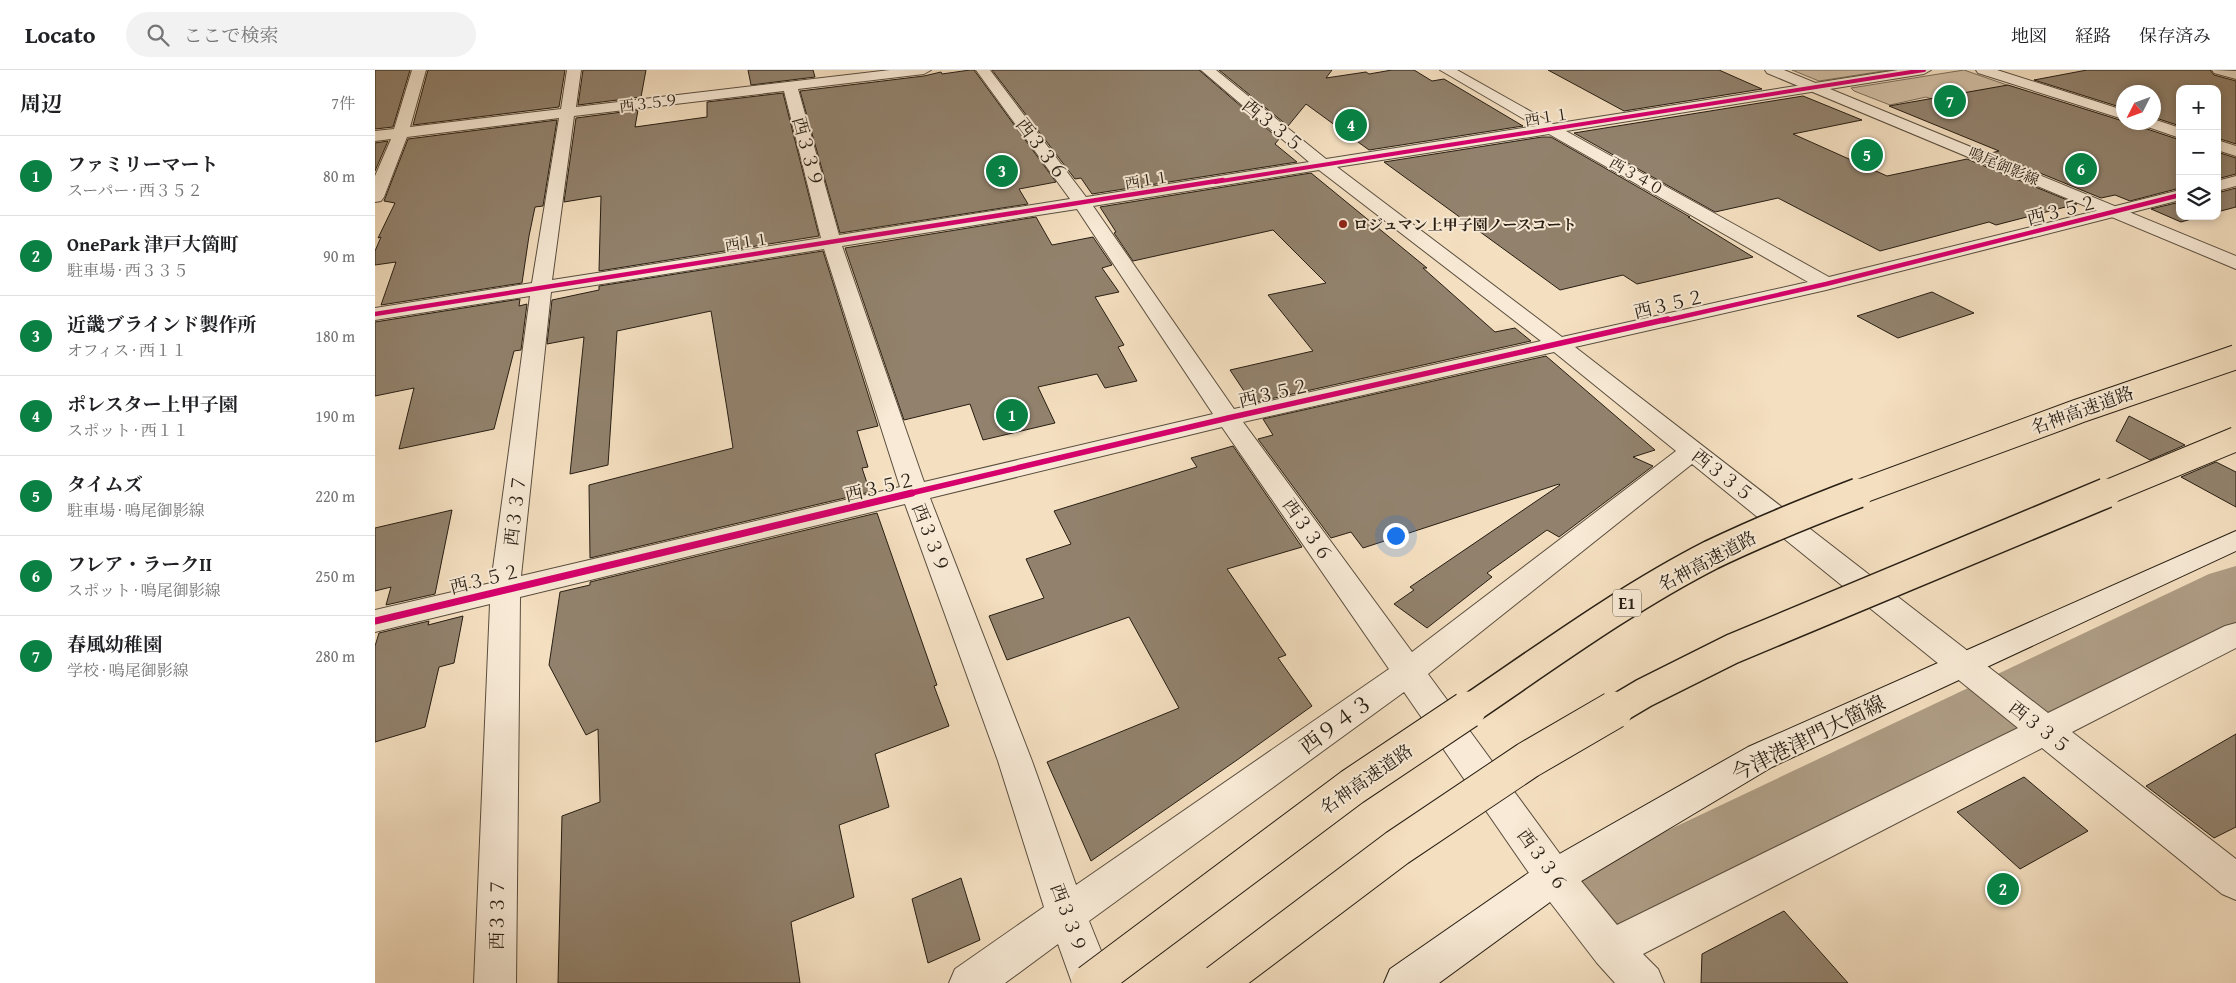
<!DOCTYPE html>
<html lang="ja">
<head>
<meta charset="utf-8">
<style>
	:root { --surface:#fff; --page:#f2f2f2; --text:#202124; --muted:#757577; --line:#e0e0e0; --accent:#0b8043 }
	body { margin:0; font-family:"Gentium Book Plus","Noto Serif JP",serif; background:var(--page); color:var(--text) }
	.controls { position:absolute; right:15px; top:15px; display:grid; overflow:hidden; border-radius:10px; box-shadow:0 2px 8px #0003 }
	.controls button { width:45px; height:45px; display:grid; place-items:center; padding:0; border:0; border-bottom:1px solid var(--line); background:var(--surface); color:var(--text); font:25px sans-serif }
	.compass { position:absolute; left:1741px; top:15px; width:45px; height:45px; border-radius:50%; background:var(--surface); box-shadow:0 2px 8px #0003; rotate:228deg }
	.you { position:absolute; left:1020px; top:465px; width:18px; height:18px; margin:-12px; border:4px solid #fff; border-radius:50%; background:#1a73e8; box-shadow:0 0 0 8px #1a73e833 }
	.badge { display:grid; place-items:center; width:32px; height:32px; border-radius:50%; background:var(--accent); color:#fff; font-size:16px; font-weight:700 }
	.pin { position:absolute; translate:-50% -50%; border:2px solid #fff; box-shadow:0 1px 5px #0006 }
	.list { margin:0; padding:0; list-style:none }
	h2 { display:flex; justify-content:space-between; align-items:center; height:65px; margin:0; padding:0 20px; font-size:21px }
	h2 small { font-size:16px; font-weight:400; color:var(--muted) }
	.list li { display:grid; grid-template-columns:32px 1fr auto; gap:15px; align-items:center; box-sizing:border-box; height:80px; padding:0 20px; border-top:1px solid var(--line) }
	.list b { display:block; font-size:19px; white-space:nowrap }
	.list p { margin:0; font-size:16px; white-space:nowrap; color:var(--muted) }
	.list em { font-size:16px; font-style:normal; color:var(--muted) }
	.icon { flex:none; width:28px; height:28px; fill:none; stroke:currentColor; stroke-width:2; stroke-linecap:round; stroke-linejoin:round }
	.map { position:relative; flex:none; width:1861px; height:913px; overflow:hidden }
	header { display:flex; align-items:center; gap:30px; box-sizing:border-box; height:70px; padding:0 25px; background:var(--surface); border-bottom:1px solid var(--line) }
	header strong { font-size:24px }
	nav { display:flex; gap:28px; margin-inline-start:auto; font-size:18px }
	.search { width:350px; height:45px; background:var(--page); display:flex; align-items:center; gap:12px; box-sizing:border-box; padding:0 18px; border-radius:28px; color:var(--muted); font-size:19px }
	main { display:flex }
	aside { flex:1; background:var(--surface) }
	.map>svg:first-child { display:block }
</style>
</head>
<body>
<header>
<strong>Locato</strong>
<div class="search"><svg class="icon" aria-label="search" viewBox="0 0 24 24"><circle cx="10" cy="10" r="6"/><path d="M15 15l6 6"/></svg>ここで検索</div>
<nav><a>地図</a><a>経路</a><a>保存済み</a></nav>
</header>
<main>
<aside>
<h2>周辺<small>7件</small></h2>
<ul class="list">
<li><span class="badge">1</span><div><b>ファミリーマート</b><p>スーパー · 西３５２</p></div><em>80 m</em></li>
<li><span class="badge">2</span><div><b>OnePark 津戸大箇町</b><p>駐車場 · 西３３５</p></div><em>90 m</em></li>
<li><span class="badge">3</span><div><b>近畿ブラインド製作所</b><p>オフィス · 西１１</p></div><em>180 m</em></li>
<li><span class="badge">4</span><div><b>ポレスター上甲子園</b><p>スポット · 西１１</p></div><em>190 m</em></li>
<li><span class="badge">5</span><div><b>タイムズ</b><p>駐車場 · 鳴尾御影線</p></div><em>220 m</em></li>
<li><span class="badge">6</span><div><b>フレア・ラークⅡ</b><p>スポット · 鳴尾御影線</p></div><em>250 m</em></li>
<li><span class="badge">7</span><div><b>春風幼稚園</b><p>学校 · 鳴尾御影線</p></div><em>280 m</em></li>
</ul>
</aside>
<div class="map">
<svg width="1861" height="913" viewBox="0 0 1861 913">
	<rect width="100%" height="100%" fill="#f4dfc0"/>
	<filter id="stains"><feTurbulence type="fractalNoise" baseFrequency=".004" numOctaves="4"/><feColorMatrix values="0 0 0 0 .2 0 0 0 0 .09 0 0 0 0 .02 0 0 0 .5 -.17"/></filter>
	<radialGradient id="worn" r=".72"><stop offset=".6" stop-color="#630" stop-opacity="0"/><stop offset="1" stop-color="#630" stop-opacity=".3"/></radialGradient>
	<path fill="#d1bea3" stroke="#7c6e5b" d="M 1417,0 L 1515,0 L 1444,11 Z
		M 1589,0 L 1652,22 L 1575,36 L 1551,27 L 1515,35 L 1479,21 L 1476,18 Z"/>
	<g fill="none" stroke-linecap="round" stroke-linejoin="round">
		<path fill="#ae9d85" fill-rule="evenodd" d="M 1861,496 L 1861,557 L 1283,865 L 1247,879 L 1211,865 L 1196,832 L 1211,799 L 1834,504 Z"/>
	</g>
	<path fill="#92826d" stroke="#271e13" d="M 0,0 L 35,0 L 18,57 L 0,59 Z
		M 53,0 L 190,0 L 184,37 L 38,55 Z
		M 208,0 L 271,0 L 266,27 L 203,35 Z
		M 373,0 L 438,0 L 440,7 L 376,15 Z
		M 595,0 L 599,0 L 681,112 L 644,119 L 653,134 L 465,163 L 425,21 L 549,6 L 566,2 L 567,4 Z
		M 617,0 L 824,0 L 904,69 L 900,74 L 922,92 L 717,124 L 706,108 L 700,109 Z
		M 844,0 L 957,0 L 951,8 L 991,2 L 994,4 L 1017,0 L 1039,0 L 1057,11 L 1069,9 L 1148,56 L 994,80 L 931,34 L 913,56 Z
		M 1173,0 L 1344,0 L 1387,19 L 1249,41 Z
		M 1712,0 L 1835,0 L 1839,5 L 1861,11 L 1861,74 L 1842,68 L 1842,19 L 1805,19 L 1805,56 L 1778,47 L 1778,22 L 1748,22 L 1748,38 L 1659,10 Z
		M 1633,15 L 1748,51 L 1748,52 L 1763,52 L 1766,57 L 1805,70 L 1805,118 L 1755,131 L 1740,125 L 1726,128 L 1616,83 L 1624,81 L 1514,36 Z
		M 408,23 L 444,166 L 224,201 L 226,126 L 189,132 L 201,48 L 263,40 L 260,57 L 332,47 L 332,32 Z
		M 1428,26 L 1487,50 L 1418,64 L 1512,106 L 1592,89 L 1702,134 L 1621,155 L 1614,152 L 1505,181 L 1403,128 L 1340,142 L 1199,63 Z
		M 182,50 L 168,136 L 160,137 L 154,166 L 147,213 L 6,235 L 21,192 L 0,195 L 0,181 L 6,167 L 3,168 L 20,133 L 9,131 L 33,69 Z
		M 1167,67 L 1176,67 L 1315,147 L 1313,147 L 1378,187 L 1262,214 L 1248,205 L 1185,220 L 1009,92 Z
		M 13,71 L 0,101 L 0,73 Z
		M 1842,82 L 1861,88 L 1861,104 L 1842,109 Z
		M 936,103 L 1052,198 L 1048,198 L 1120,262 L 1140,258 L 1156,271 L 877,333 L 855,300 L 938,281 L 893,225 L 951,213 L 898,160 L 758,191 L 739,163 L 741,162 L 725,137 Z
		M 1861,118 L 1861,137 L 1842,142 L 1842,123 Z
		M 1805,132 L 1805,146 L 1827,146 L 1806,152 L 1776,139 Z
		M 661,147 L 677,175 L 718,167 L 737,195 L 727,198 L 744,222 L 720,227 L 749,275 L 743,277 L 762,311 L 730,318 L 722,304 L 663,317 L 680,353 L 608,370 L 595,334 L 529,350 L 470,178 Z
		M 448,181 L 503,356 L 482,361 L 493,397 L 487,398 L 495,422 L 215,488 L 214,415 L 358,378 L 352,339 L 336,241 L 242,261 L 233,395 L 195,404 L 209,267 L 172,274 L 177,230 L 224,220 L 224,216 Z
		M 1557,222 L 1599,243 L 1523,268 L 1482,246 Z
		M 145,229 L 144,236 L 152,234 L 146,280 L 139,281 L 119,359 L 24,379 L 39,318 L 0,326 L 0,252 Z
		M 1171,286 L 1280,380 L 1258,387 L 1278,396 L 1184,467 L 1172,460 L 1112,503 L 1117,507 L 1052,558 L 1019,534 L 1039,520 L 1035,517 L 1185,415 L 1184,414 L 988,478 L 976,462 L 956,468 L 883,369 L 898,365 L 888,349 Z
		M 1754,346 L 1810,375 L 1775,390 L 1741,371 Z
		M 858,376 L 927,477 L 852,499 L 911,585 L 903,588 L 937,636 L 862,690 L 716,791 L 672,692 L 804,638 L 754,547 L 632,590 L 614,546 L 669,528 L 651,489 L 696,474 L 679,441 L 822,397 L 816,388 Z
		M 1841,392 L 1861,402 L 1861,437 L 1806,407 Z
		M 77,440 L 60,524 L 11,535 L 16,517 L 0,521 L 0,458 Z
		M 502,443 L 562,615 L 559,616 L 574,656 L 500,684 L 514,737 L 464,755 L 479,827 L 416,852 L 425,913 L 183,913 L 187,746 L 225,732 L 223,659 L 211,665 L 174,595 L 185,522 L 215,515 L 215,512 Z
		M 88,546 L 79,593 L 64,597 L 50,657 L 0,672 L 0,576 L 4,563 L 54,551 L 53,555 Z
		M 1861,664 L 1861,757 L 1839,768 L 1771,716 Z
		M 1649,707 L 1713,761 L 1645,799 L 1582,742 Z
		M 586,808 L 605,870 L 553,893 L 537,829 Z
		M 1409,841 L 1473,913 L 1326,913 L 1327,884 Z"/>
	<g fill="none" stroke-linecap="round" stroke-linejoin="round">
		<defs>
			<path id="minor" d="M 37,0 L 51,0 L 35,57 L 186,39 L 192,0 L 206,0 L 201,37 L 515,0 L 556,0 L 549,4 L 423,19 L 464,165 L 695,129 L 601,0 L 615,0 L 711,127 L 934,92 L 826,0 L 841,0 L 951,89 L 1161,56 L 1065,0 L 1082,0 L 1178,54 L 1523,0 L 1556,0 L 1549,4 L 1191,61 L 1454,207 L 1805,120 L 1805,130 L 1451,220 L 1200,277 L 1673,643 L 1850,556 L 1861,553 L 1861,578 L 1697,662 L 1861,789 L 1861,830 L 1847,824 L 1667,678 L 1268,884 L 1283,899 L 1289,913 L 1240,913 L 1222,893 L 1165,819 L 1029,622 L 714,851 L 739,913 L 697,913 L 683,874 L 630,913 L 574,913 L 580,899 L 669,837 L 623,691 L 530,434 L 145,527 L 141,913 L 99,913 L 115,534 L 0,562 L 0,540 L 116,513 L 155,226 L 0,250 L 0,238 L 157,213 L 184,48 L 32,67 L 9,127 L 6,131 L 0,132 L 0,106 L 16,69 L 0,71 L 0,61 L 19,59 ZM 409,21 L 446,168 L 177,210 L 199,46 ZM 1174,64 L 1433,212 L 1187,267 L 962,97 ZM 944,100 L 1166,271 L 859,339 L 718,136 ZM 702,139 L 838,344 L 549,412 L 467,176 ZM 449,179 L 525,417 L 146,506 L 176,222 ZM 1179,282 L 1301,381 L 1037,582 L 868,352 ZM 847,357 L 1014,599 L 701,815 L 657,691 L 555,428 ZM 1317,394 L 1643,658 L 1242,855 L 1193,795 L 1053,604 Z
				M 1601,0 L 1622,0 L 1748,40 L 1748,49 L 1603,3 Z
				M 1837,0 L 1861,1 L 1861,9 L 1839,3 Z
				M 1778,49 L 1805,58 L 1805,68 L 1767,55 L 1765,52 L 1778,52 Z
				M 1842,70 L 1861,76 L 1861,86 L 1842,80 Z
				M 1861,106 L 1861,116 L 1842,121 L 1842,111 Z"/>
			<path id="tertiary" d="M 1390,0 L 1409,0 L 1861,186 L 1861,199 L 1392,3 Z"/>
			<path id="secondary" d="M 1861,461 L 1861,481 L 1397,697 L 1193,819 L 1064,913 L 1009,913 L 1015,899 L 1165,795 L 1373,677 Z"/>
		</defs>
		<use href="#minor" stroke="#5a4e3e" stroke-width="2"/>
		<use href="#tertiary" stroke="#5a4e3e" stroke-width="2"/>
		<use href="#secondary" stroke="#271e13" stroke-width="2"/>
		<use href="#minor" fill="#f8ead6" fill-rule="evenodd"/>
		<use href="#tertiary" fill="#f8ead6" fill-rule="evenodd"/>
		<use href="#secondary" fill="#f8ead6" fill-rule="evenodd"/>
		<defs>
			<path id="motorway-bridge-far2" d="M 1479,424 L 1704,341 L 1861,287
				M 1728,424 L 1861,369"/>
			<path id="motorway-bridge-far1" d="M 1090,642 C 1170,588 1250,529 1336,485 C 1384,462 1433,442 1483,423
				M 1237,642 L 1269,623 L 1357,579 L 1731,423"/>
			<path id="motorway-bridge" d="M 715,913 L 977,717 L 1092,640
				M 843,913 L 1022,778 L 1153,690 L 1239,640"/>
		</defs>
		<use href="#motorway-bridge-far2" stroke="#271e13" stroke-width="26" stroke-linecap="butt"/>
		<use href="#motorway-bridge-far1" stroke="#271e13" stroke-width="32" stroke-linecap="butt"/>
		<use href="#motorway-bridge" stroke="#271e13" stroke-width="39" stroke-linecap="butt"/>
		<use href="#motorway-bridge-far2" stroke="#f4dfc0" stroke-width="24"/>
		<use href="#motorway-bridge-far1" stroke="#f4dfc0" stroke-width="29"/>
		<use href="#motorway-bridge" stroke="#f4dfc0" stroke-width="37"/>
		<defs>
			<path id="cycleway-far3" d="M 840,112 L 1549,0"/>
			<path id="cycleway-far2" d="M 0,244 L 848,110
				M 1288,251 L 1451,214 L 1805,125"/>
			<path id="cycleway-far1" d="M 532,424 L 853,348 L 1293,249"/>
			<path id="cycleway" d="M 0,551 L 537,423"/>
		</defs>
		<use href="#cycleway-far3" stroke="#f8ead6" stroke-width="5.5"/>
		<use href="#cycleway-far2" stroke="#f8ead6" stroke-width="6"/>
		<use href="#cycleway-far1" stroke="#f8ead6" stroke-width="8"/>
		<use href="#cycleway" stroke="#f8ead6" stroke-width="10"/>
		<use href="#cycleway-far3" stroke="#d6006c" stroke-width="4"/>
		<use href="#cycleway-far2" stroke="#d6006c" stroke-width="4.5"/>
		<use href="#cycleway-far1" stroke="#d6006c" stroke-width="5.5"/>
		<use href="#cycleway" stroke="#d6006c" stroke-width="7"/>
	</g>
	<circle fill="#8f2418" stroke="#f8ead6" stroke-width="2" cx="968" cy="154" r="5"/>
	<g text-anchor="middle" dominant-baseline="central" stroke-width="4" stroke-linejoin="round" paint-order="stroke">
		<g font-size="15" fill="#271e13" stroke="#f8ead6">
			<text transform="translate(274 33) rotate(-7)">西３５９</text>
			<text transform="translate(1172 47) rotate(-9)">西１１</text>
			<text transform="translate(1629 96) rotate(23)">鳴尾御影線</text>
			<text transform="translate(1262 106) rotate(30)">西３４０</text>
			<text transform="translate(772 110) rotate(-9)">西１１</text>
			<text transform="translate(372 172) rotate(-9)">西１１</text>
		</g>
		<g font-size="15" font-weight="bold" fill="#271e13" stroke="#f8ead6" text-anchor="start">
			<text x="978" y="154">ロジュマン上甲子園ノースコート</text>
		</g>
		<rect fill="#f8ead6" stroke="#665b4e" stroke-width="1" x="1238" y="519.5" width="28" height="27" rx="4"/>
		<g font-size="16" font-weight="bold" fill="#271e13">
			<text x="1252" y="533">E1</text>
		</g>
		<g font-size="18" fill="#271e13" stroke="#f8ead6">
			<text transform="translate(898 55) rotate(39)">西３３５</text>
			<text transform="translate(667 79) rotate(53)">西３３６</text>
			<text transform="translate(433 82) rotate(75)">西３３９</text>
			<text transform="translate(1687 140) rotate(-14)">西３５２</text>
			<text transform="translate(1294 234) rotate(-13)">西３５２</text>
			<text transform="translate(899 323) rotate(-13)">西３５２</text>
			<text transform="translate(1707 340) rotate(-20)">名神高速道路</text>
			<text transform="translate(1348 405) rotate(38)">西３３５</text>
			<text transform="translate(505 417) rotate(-13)">西３５２</text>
			<text transform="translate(140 440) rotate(-83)">西３３７</text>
			<text transform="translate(933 460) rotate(55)">西３３６</text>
			<text transform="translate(556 468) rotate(69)">西３３９</text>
			<text transform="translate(1332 491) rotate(-28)">名神高速道路</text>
			<text transform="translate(110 509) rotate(-14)">西３５２</text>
			<text transform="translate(1665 657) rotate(38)">西３３５</text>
			<text transform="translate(991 709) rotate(-35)">名神高速道路</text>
			<text transform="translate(1168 790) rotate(54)">西３３６</text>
			<text transform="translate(122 844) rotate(-89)">西３３７</text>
			<text transform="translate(694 848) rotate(70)">西３３９</text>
		</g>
		<g font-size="21" fill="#271e13" stroke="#f8ead6">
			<text transform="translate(961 654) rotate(-36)">西９４３</text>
			<text transform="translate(1433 668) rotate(-26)">今津港津門大箇線</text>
		</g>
	</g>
	<rect width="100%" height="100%" filter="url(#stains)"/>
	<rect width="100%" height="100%" fill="url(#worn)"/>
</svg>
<div class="controls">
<button>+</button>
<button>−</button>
<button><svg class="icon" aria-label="layers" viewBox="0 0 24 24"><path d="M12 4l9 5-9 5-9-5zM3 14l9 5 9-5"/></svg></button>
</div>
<svg class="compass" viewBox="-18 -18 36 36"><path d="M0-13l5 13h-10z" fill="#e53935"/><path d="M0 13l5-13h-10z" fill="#757577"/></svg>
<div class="you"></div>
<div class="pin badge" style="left:637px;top:345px">1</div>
<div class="pin badge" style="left:1628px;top:819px">2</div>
<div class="pin badge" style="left:627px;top:101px">3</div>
<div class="pin badge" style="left:976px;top:55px">4</div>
<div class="pin badge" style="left:1492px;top:85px">5</div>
<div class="pin badge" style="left:1706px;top:99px">6</div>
<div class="pin badge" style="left:1575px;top:31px">7</div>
</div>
</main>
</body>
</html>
